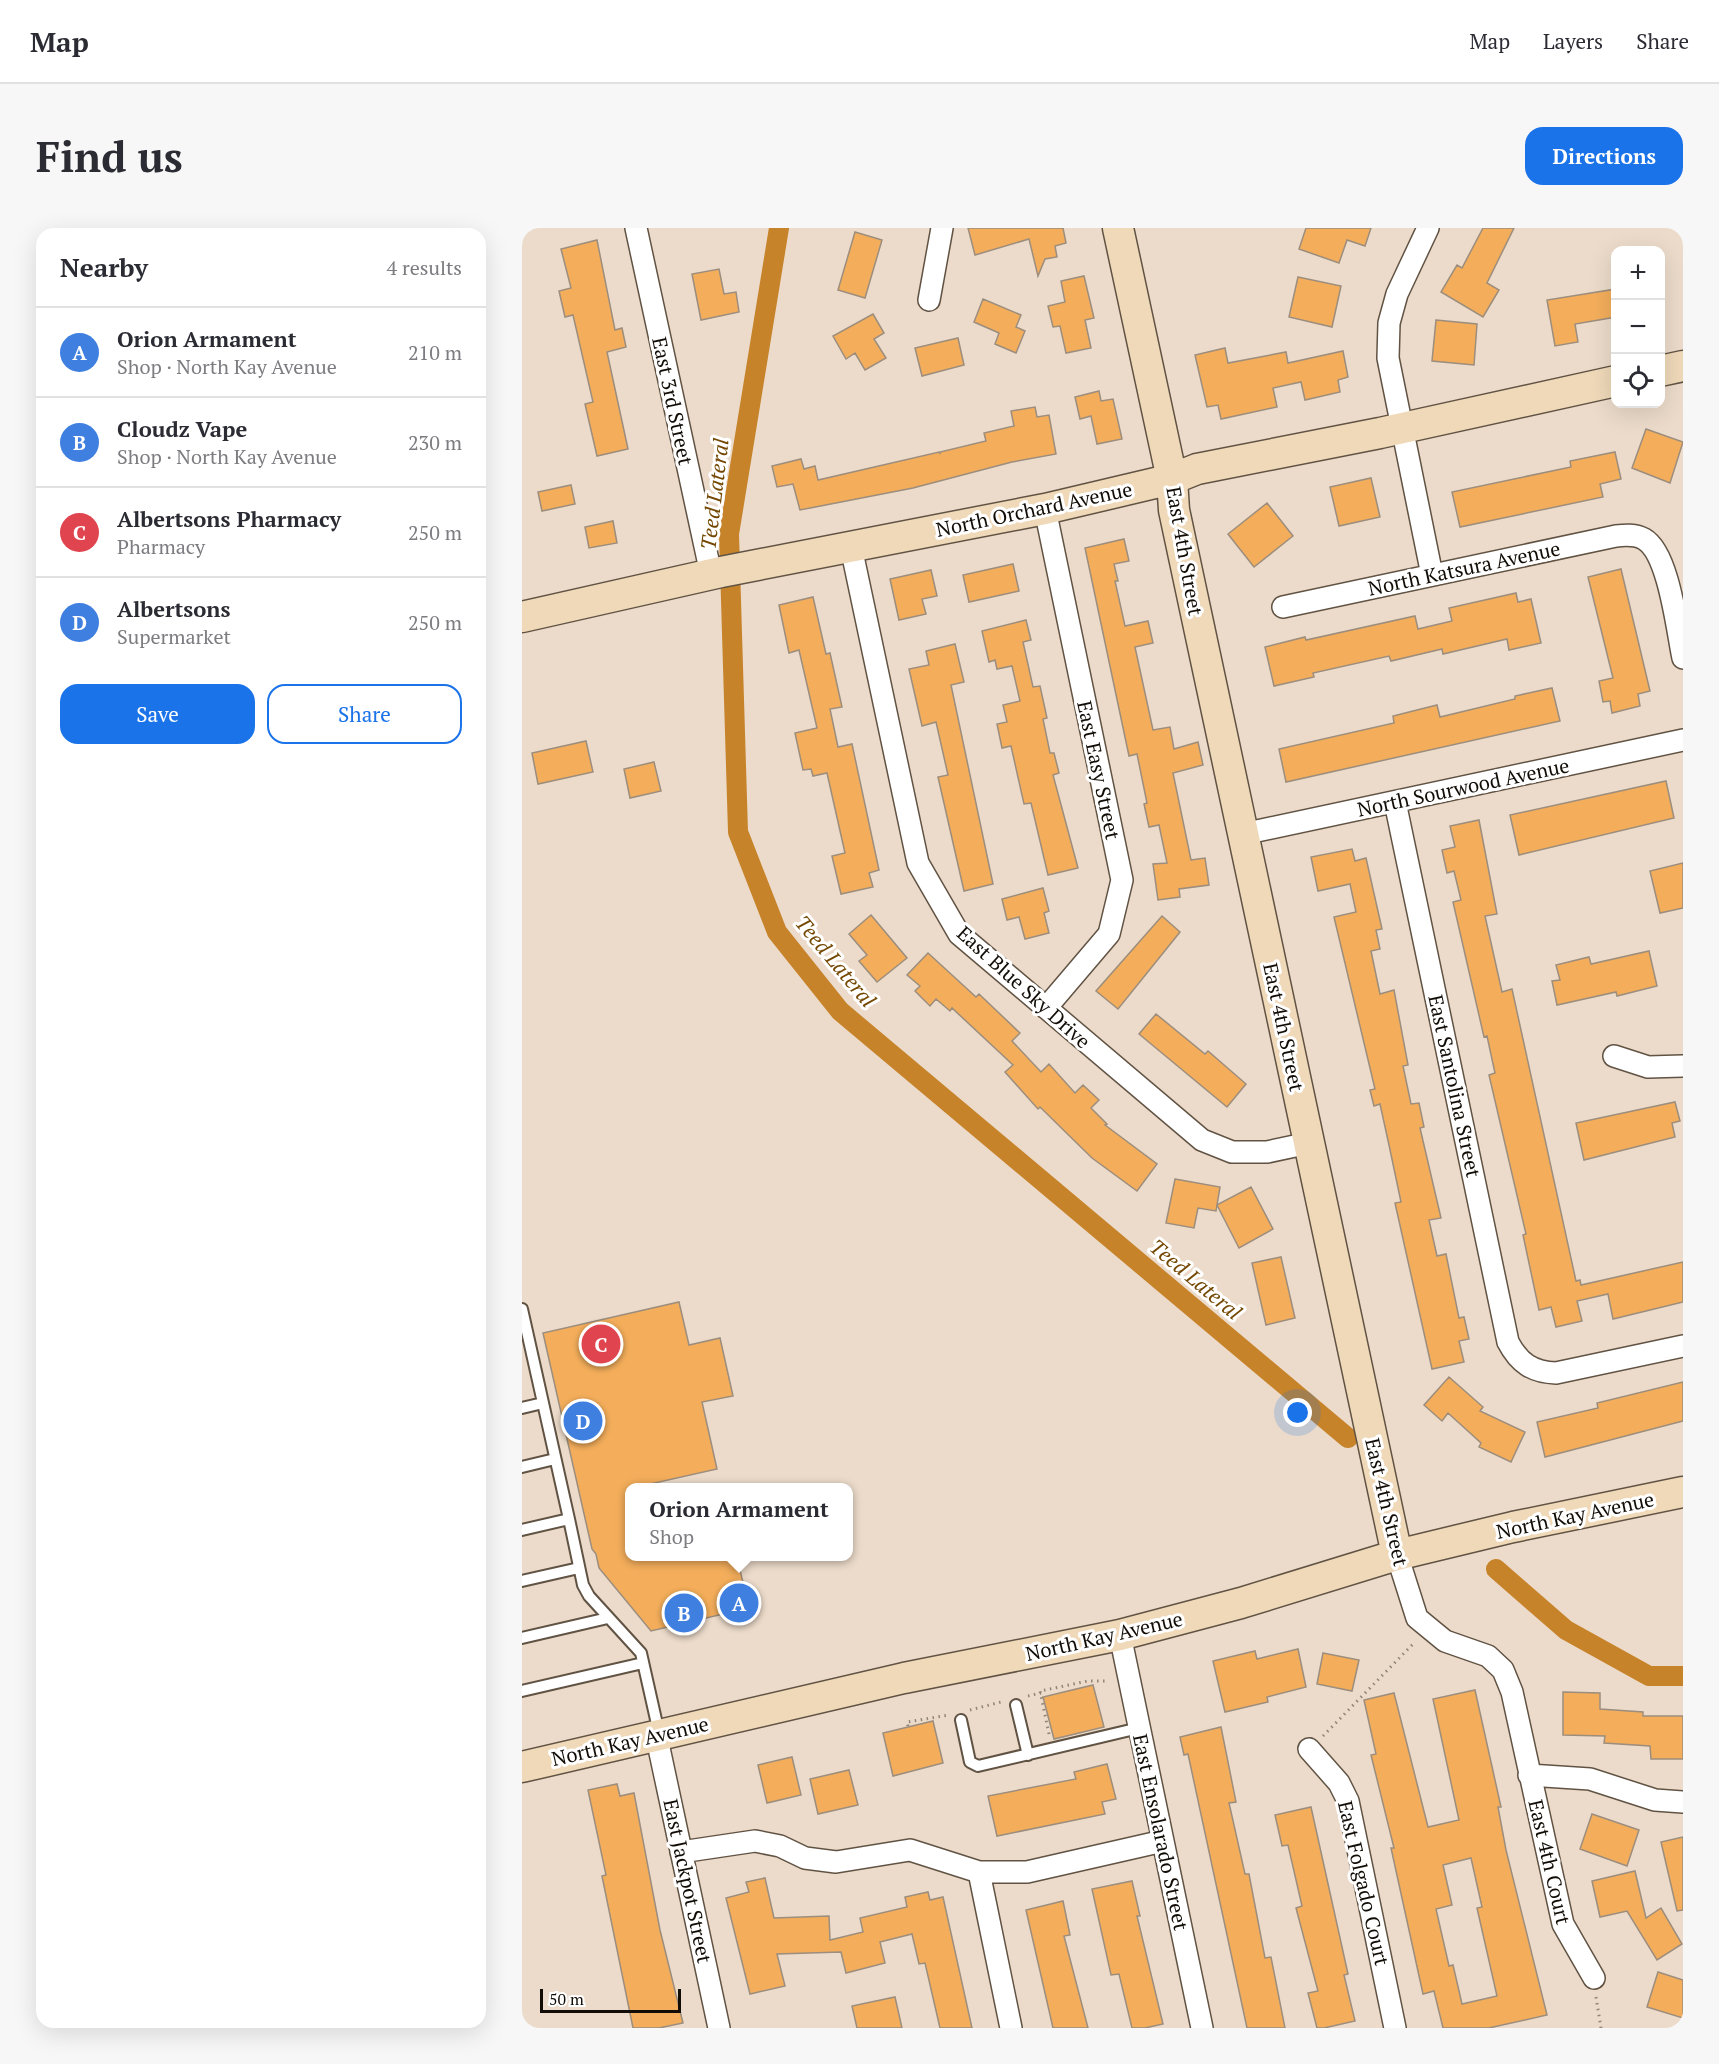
<!DOCTYPE html>
<html lang="en">
<head>
<meta charset="utf-8">
<style>
	:root { --surface:#fff; --page:#f7f7f7; --text:#2b2b33; --muted:#7c7c81; --line:#e1e1e2; --accent:#1a73e8 }
	body { margin:0; font-family:"PT Serif",serif; background:var(--page); color:var(--text) }
	.controls { position:absolute; right:18px; top:18px; display:grid; overflow:hidden; border-radius:12px; box-shadow:0 6px 24px #0002 }
	.controls button { width:54px; height:54px; display:grid; place-items:center; padding:0; border:0; border-bottom:2px solid var(--line); background:var(--surface); color:var(--text); font:30px sans-serif }
	.scale { position:absolute; left:18px; bottom:15px; width:141px; box-sizing:border-box; padding-left:6px; border:3px solid #110c06; border-top:0; font-size:16px; line-height:21px; white-space:nowrap; color:#110c06; -webkit-text-stroke:4px #fff; paint-order:stroke }
	.you { position:absolute; left:776px; top:1185px; width:21px; height:21px; margin:-15px; border:4px solid #fff; border-radius:50%; background:#1a73e8; box-shadow:0 0 0 9px #1a73e833 }
	.badge { display:grid; place-items:center; width:39px; height:39px; border-radius:50%; background:var(--accent); color:#fff; font-size:20px; font-weight:700 }
	.pin { position:absolute; translate:-50% -50%; border:3px solid #fff; box-shadow:0 2px 6px #0006 }
	.popup { position:absolute; left:103px; top:1255px; width:228px; height:78px; box-sizing:border-box; display:grid; place-content:center; border-radius:12px; background:var(--surface); filter:drop-shadow(0 2px 4px #0005); font-size:20px; white-space:nowrap; color:var(--muted) }
	.popup b { font-size:22px; color:var(--text) }
	.popup::after { content:''; position:absolute; left:50%; top:100%; margin-left:-12px; border:12px solid transparent; border-top-color:var(--surface) }
	.list { margin:0; padding:0; list-style:none }
	h2 { display:flex; justify-content:space-between; align-items:center; height:78px; margin:0; padding:0 24px; font-size:26px }
	h2 small { font-size:20px; font-weight:400; color:var(--muted) }
	.list li { display:grid; grid-template-columns:39px 1fr auto; gap:18px; align-items:center; box-sizing:border-box; height:90px; padding:0 24px; border-top:2px solid var(--line) }
	.list b { display:block; font-size:22px; white-space:nowrap }
	.list p { margin:0; font-size:20px; white-space:nowrap; color:var(--muted) }
	.list em { font-size:20px; font-style:normal; color:var(--muted) }
	.actions { display:flex; gap:12px; padding:18px 24px }
	.actions a { flex:1; padding:14px 0; border:2px solid var(--accent); border-radius:18px; text-align:center; font-size:21px; color:var(--accent) }
	.actions .main { background:var(--accent); color:#fff }
	.icon { flex:none; width:33px; height:33px; fill:none; stroke:currentColor; stroke-width:2; stroke-linecap:round; stroke-linejoin:round }
	.map { position:relative; flex:none; width:1161px; height:1800px; overflow:hidden; border-radius:18px }
	header { display:flex; align-items:center; gap:36px; box-sizing:border-box; height:84px; padding:0 30px; background:var(--surface); border-bottom:2px solid var(--line) }
	header strong { font-size:28px }
	nav { display:flex; gap:33px; margin-inline-start:auto; font-size:21px }
	.intro { display:flex; align-items:center; justify-content:space-between; box-sizing:border-box; height:144px; padding:0 36px }
	h1 { margin:0; font-size:42px }
	.button { padding:15px 27px; border-radius:18px; background:var(--accent); color:#fff; font-size:21px; font-weight:700 }
	main { display:flex; gap:36px; padding:0 36px }
	aside { flex:1; background:var(--surface); border-radius:18px; box-shadow:0 6px 24px #0002 }
	.map>svg:first-child { display:block }
</style>
</head>
<body>
<header>
<strong>Map</strong>
<nav><a>Map</a><a>Layers</a><a>Share</a></nav>
</header>
<div class="intro"><h1>Find us</h1><a class="button">Directions</a></div>
<main>
<aside>
<h2>Nearby<small>4 results</small></h2>
<ul class="list">
<li><span class="badge" style="background:#3f7fe0">A</span><div><b>Orion Armament</b><p>Shop · North Kay Avenue</p></div><em>210 m</em></li>
<li><span class="badge" style="background:#3f7fe0">B</span><div><b>Cloudz Vape</b><p>Shop · North Kay Avenue</p></div><em>230 m</em></li>
<li><span class="badge" style="background:#e0444e">C</span><div><b>Albertsons Pharmacy</b><p>Pharmacy</p></div><em>250 m</em></li>
<li><span class="badge" style="background:#3f7fe0">D</span><div><b>Albertsons</b><p>Supermarket</p></div><em>250 m</em></li>
</ul>
<div class="actions"><a class="main">Save</a><a>Share</a></div>
</aside>
<div class="map">
<svg width="1161" height="1800" viewBox="0 0 1161 1800">
	<rect width="100%" height="100%" fill="#ecdbca"/>
	<g fill="none" stroke-linecap="round" stroke-linejoin="round">
		<path stroke="#c6832a" stroke-width="20" d="M 257,0 L 207,306 L 216,604 L 255,704 L 318,783 L 826,1210
			M 974,1341 L 1044,1402 L 1127,1448 L 1161,1448"/>
	</g>
	<path fill="#f4ae5b" stroke="#9c8d7d" stroke-width="1.5" fill-rule="evenodd" d="M 446,0 L 541,0 L 544,15 L 533,18 L 535,29 L 523,31 L 516,48 L 507,11 L 453,27 Z
		M 784,0 L 849,0 L 843,18 L 825,12 L 817,35 L 777,21 Z
		M 961,0 L 992,0 L 965,55 L 977,62 L 961,89 L 919,64 L 935,37 L 940,40 Z
		M 333,4 L 360,12 L 343,70 L 316,62 Z
		M 75,12 L 93,102 L 100,100 L 104,119 L 85,124 L 106,221 L 75,228 L 63,176 L 71,174 L 51,87 L 43,89 L 37,63 L 49,60 L 39,21 Z
		M 197,41 L 202,66 L 214,64 L 217,84 L 179,92 L 170,46 Z
		M 562,48 L 572,90 L 563,92 L 569,120 L 544,125 L 538,98 L 531,99 L 526,78 L 543,74 L 539,53 Z
		M 776,49 L 819,58 L 810,99 L 767,89 Z
		M 1094,61 L 1094,89 L 1053,96 L 1056,114 L 1033,118 L 1025,72 Z
		M 461,71 L 499,87 L 494,99 L 503,103 L 494,125 L 473,116 L 477,105 L 452,94 Z
		M 351,86 L 362,105 L 352,111 L 364,130 L 343,142 L 333,125 L 324,131 L 311,108 Z
		M 914,92 L 955,96 L 952,137 L 910,133 Z
		M 436,110 L 442,137 L 400,148 L 393,120 Z
		M 703,120 L 706,135 L 764,124 L 766,135 L 821,123 L 826,149 L 816,152 L 818,164 L 783,172 L 779,154 L 751,160 L 755,179 L 699,191 L 696,177 L 685,179 L 673,127 Z
		M 577,163 L 579,173 L 591,171 L 600,211 L 575,216 L 569,188 L 558,191 L 553,169 Z
		M 513,179 L 515,189 L 527,187 L 534,226 L 490,234 L 391,260 L 278,282 L 271,256 L 255,259 L 250,238 L 279,231 L 282,241 L 293,238 L 296,252 L 417,224 L 418,226 L 418,224 L 464,213 L 462,205 L 492,198 L 489,183 Z
		M 1124,201 L 1161,214 L 1148,255 L 1110,240 Z
		M 1093,224 L 1099,251 L 1078,256 L 1081,269 L 938,299 L 930,264 L 1049,239 L 1048,233 Z
		M 849,250 L 858,289 L 817,298 L 808,259 Z
		M 49,257 L 53,276 L 20,283 L 16,264 Z
		M 745,275 L 771,308 L 732,339 L 706,306 Z
		M 91,293 L 95,315 L 67,320 L 63,299 Z
		M 602,311 L 607,333 L 592,336 L 596,353 L 593,353 L 603,398 L 626,393 L 631,415 L 613,419 L 631,502 L 648,499 L 652,521 L 676,514 L 681,537 L 651,545 L 669,632 L 683,630 L 687,657 L 657,661 L 658,669 L 636,672 L 631,636 L 645,635 L 637,597 L 627,599 L 622,576 L 625,575 L 615,526 L 607,528 L 563,320 Z
		M 491,336 L 497,363 L 447,374 L 441,347 Z
		M 1099,341 L 1128,463 L 1116,466 L 1118,478 L 1090,485 L 1088,473 L 1081,474 L 1077,453 L 1091,450 L 1066,349 Z
		M 409,342 L 415,368 L 400,371 L 404,386 L 377,392 L 368,351 Z
		M 994,365 L 996,374 L 1009,371 L 1019,415 L 987,422 L 985,411 L 921,426 L 920,421 L 869,433 L 867,428 L 791,445 L 792,449 L 752,458 L 743,419 L 783,409 L 784,412 L 893,388 L 896,401 L 930,393 L 927,380 Z
		M 291,369 L 304,426 L 308,425 L 320,479 L 308,481 L 316,519 L 330,516 L 357,642 L 347,645 L 351,659 L 319,666 L 310,628 L 323,625 L 305,545 L 291,548 L 289,541 L 281,542 L 273,505 L 295,500 L 277,422 L 267,425 L 257,377 Z
		M 504,392 L 509,412 L 501,414 L 511,459 L 518,458 L 525,490 L 521,491 L 528,525 L 532,525 L 537,545 L 531,547 L 556,640 L 526,647 L 509,575 L 502,576 L 489,518 L 480,520 L 475,496 L 485,494 L 481,477 L 498,473 L 490,438 L 475,441 L 473,432 L 467,434 L 460,403 Z
		M 433,416 L 442,454 L 429,457 L 471,656 L 442,663 L 416,549 L 426,547 L 414,494 L 400,498 L 387,441 L 407,437 L 404,423 Z
		M 1030,460 L 1038,493 L 764,554 L 757,521 L 872,495 L 871,488 L 915,477 L 918,489 L 993,471 L 993,468 Z
		M 64,513 L 71,544 L 16,556 L 10,525 Z
		M 132,534 L 139,563 L 108,570 L 102,541 Z
		M 1144,553 L 1152,590 L 997,627 L 988,587 Z
		M 957,592 L 975,686 L 963,688 L 980,764 L 990,761 L 1054,1053 L 1058,1052 L 1059,1057 L 1161,1034 L 1161,1074 L 1091,1091 L 1086,1066 L 1055,1073 L 1060,1093 L 1034,1099 L 1029,1079 L 1017,1082 L 1001,1007 L 1004,1006 L 967,847 L 973,845 L 965,808 L 962,809 L 931,674 L 939,672 L 932,643 L 925,645 L 920,622 L 933,619 L 928,598 Z
		M 830,621 L 833,633 L 844,630 L 860,701 L 854,702 L 858,721 L 849,723 L 858,766 L 872,762 L 886,837 L 881,838 L 889,876 L 897,875 L 902,899 L 898,900 L 919,990 L 907,992 L 915,1028 L 924,1026 L 937,1090 L 942,1089 L 947,1111 L 937,1113 L 942,1134 L 910,1141 L 873,975 L 879,974 L 867,917 L 858,876 L 852,878 L 848,862 L 853,861 L 812,689 L 834,684 L 828,656 L 796,663 L 789,629 Z
		M 1161,635 L 1161,680 L 1138,685 L 1128,643 Z
		M 521,660 L 527,683 L 522,685 L 527,705 L 503,711 L 497,689 L 485,692 L 480,671 Z
		M 349,687 L 385,730 L 355,754 L 337,733 L 345,727 L 327,706 Z
		M 640,688 L 658,704 L 596,781 L 574,763 Z
		M 1127,723 L 1135,758 L 1095,768 L 1094,764 L 1035,777 L 1030,753 L 1038,752 L 1034,737 L 1067,729 L 1069,736 Z
		M 406,725 L 454,769 L 457,766 L 498,805 L 490,813 L 519,844 L 527,836 L 553,865 L 561,857 L 577,872 L 569,880 L 585,896 L 583,897 L 635,936 L 615,963 L 570,930 L 518,879 L 516,881 L 483,844 L 491,837 L 430,780 L 428,783 L 414,771 L 408,778 L 393,763 L 398,758 L 385,747 Z
		M 634,786 L 683,826 L 686,823 L 724,856 L 705,879 L 617,806 Z
		M 1153,874 L 1158,893 L 1150,895 L 1153,909 L 1062,932 L 1054,895 Z
		M 653,951 L 698,959 L 695,977 L 729,959 L 751,1001 L 717,1020 L 695,977 L 694,983 L 676,980 L 672,1000 L 644,995 Z
		M 759,1029 L 773,1090 L 744,1097 L 730,1035 Z
		M 157,1074 L 167,1117 L 198,1110 L 211,1168 L 180,1174 L 195,1241 L 128,1256 L 129,1260 L 108,1260 L 108,1329 L 215,1329 L 227,1380 L 129,1403 L 77,1340 L 74,1326 L 70,1321 L 21,1105 Z
		M 927,1149 L 961,1179 L 958,1183 L 1003,1204 L 989,1234 L 957,1219 L 959,1215 L 926,1185 L 920,1193 L 902,1177 Z
		M 1161,1154 L 1161,1193 L 1023,1229 L 1015,1194 L 1076,1180 L 1075,1175 Z
		M 776,1421 L 784,1459 L 745,1469 L 746,1474 L 703,1484 L 691,1433 L 733,1423 L 735,1431 Z
		M 801,1425 L 837,1432 L 830,1463 L 795,1456 Z
		M 571,1457 L 582,1499 L 532,1511 L 521,1469 Z
		M 953,1462 L 979,1579 L 976,1579 L 984,1622 L 1025,1787 L 967,1800 L 921,1800 L 912,1763 L 901,1766 L 869,1620 L 872,1620 L 849,1527 L 854,1526 L 842,1472 L 872,1465 L 906,1599 L 937,1592 L 911,1471 ZM 949,1630 L 960,1679 L 955,1680 L 975,1768 L 940,1776 L 931,1737 L 927,1738 L 914,1681 L 930,1677 L 921,1637 Z
		M 1041,1464 L 1078,1465 L 1078,1481 L 1121,1484 L 1121,1488 L 1161,1488 L 1161,1531 L 1129,1531 L 1128,1518 L 1082,1515 L 1083,1508 L 1041,1507 Z
		M 411,1493 L 421,1535 L 371,1548 L 361,1505 Z
		M 699,1499 L 714,1574 L 707,1575 L 723,1646 L 727,1646 L 743,1730 L 749,1729 L 763,1800 L 725,1800 L 666,1526 L 662,1527 L 658,1509 Z
		M 270,1529 L 279,1567 L 245,1575 L 236,1537 Z
		M 585,1536 L 594,1571 L 580,1574 L 583,1586 L 475,1608 L 466,1568 L 554,1551 L 552,1544 Z
		M 327,1542 L 336,1577 L 296,1586 L 288,1551 Z
		M 95,1556 L 98,1568 L 112,1565 L 138,1702 L 161,1795 L 137,1800 L 111,1800 L 80,1648 L 84,1647 L 66,1562 Z
		M 789,1579 L 826,1746 L 822,1747 L 833,1793 L 802,1800 L 795,1800 L 786,1765 L 796,1763 L 774,1680 L 780,1678 L 766,1617 L 760,1618 L 753,1587 Z
		M 1070,1586 L 1117,1602 L 1105,1638 L 1058,1621 Z
		M 1161,1609 L 1161,1682 L 1155,1683 L 1139,1614 Z
		M 1113,1643 L 1124,1690 L 1139,1680 L 1160,1716 L 1135,1732 L 1105,1683 L 1078,1689 L 1070,1653 Z
		M 243,1650 L 252,1690 L 307,1688 L 308,1712 L 341,1704 L 338,1690 L 385,1679 L 383,1669 L 406,1664 L 408,1672 L 421,1669 L 450,1800 L 418,1800 L 403,1735 L 397,1736 L 390,1706 L 358,1714 L 363,1735 L 324,1745 L 319,1724 L 255,1726 L 263,1758 L 228,1766 L 204,1670 L 227,1664 L 224,1654 Z
		M 610,1653 L 618,1688 L 615,1688 L 641,1796 L 623,1800 L 610,1800 L 597,1746 L 589,1747 L 570,1661 Z
		M 541,1673 L 548,1707 L 542,1708 L 566,1800 L 531,1800 L 504,1682 Z
		M 1136,1744 L 1161,1752 L 1161,1790 L 1125,1779 Z
		M 373,1769 L 380,1800 L 335,1800 L 330,1778 Z"/>
	<g fill="none" stroke-linecap="round" stroke-linejoin="round">
		<defs>
			<path id="lane" d="M 0,1081 L 47,1291 L 0,1302
				M 0,1180 L 21,1175
				M 0,1239 L 33,1231
				M 47,1291 L 61,1357 L 67,1368 L 119,1425 L 137,1505
				M 0,1353 L 57,1340
				M 0,1410 L 86,1390
				M 0,1463 L 121,1435
				M 494,1477 L 506,1527
				M 439,1492 L 448,1534 L 456,1538 L 617,1500"/>
			<path id="street" d="M 114,0 L 189,346
				M 906,0 L 875,66 L 867,95 L 866,130 L 910,347
				M 407,72 L 420,0
				M 523,281 L 600,652 L 587,706 L 524,780
				M 329,319 L 396,635 L 437,706 L 680,912 L 710,924 L 745,924 L 787,915
				M 761,379 L 1094,308 C 1103,307 1113,306 1122,311 C 1147,325 1155,402 1161,430
				M 873,574 L 986,1114 C 997,1135 1010,1144 1034,1145 L 1161,1118
				M 721,606 L 1161,512
				M 1092,828 L 1126,839 L 1161,838
				M 875,1327 L 895,1390 L 923,1413 L 966,1428 L 981,1442 L 990,1464 L 1041,1696 L 1072,1750
				M 598,1407 L 680,1800
				M 134,1506 L 197,1800
				M 787,1521 L 817,1555 L 826,1573 L 873,1800
				M 1007,1547 L 1068,1551 L 1133,1572 L 1161,1574
				M 159,1624 L 233,1613 L 258,1618 L 283,1630 L 314,1634 L 388,1622 L 457,1644 L 505,1644 L 641,1613
				M 457,1644 L 489,1800"/>
			<path id="secondary" d="M 596,0 L 650,251 L 652,282 L 875,1327
				M 1138,143 L 1161,138
				M 0,389 L 199,344 L 523,281 L 650,251 L 675,241 L 858,205 L 1094,153
				M 0,1539 L 382,1450 L 598,1407 L 719,1375 L 875,1327 L 991,1299 L 1161,1264"/>
		</defs>
		<use href="#lane" stroke="#615344" stroke-width="14"/>
		<use href="#street" stroke="#615344" stroke-width="24"/>
		<use href="#secondary" stroke="#615344" stroke-width="33"/>
		<path stroke="#918578" stroke-width="3" stroke-dasharray="1.5 4.5" stroke-linecap="butt" d="M 506,1468 L 519,1465
			M 448,1482 L 479,1474
			M 386,1498 L 385,1494 L 427,1487
			M 527,1506 L 518,1463 L 566,1453 L 586,1453
			M 801,1508 L 893,1414
			M 1074,1769 L 1079,1800"/>
		<use href="#lane" stroke="#fff" stroke-width="10"/>
		<use href="#street" stroke="#fff" stroke-width="21"/>
		<use href="#secondary" stroke="#efd9b9" stroke-width="30"/>
	</g>
	<g text-anchor="middle" dominant-baseline="central" stroke-width="6" stroke-linejoin="round" paint-order="stroke">
		<g font-size="20" fill="#110c06" stroke="#fff">
			<text transform="translate(151 173) rotate(78)">East 3rd Street</text>
			<text transform="translate(512 281) rotate(-12)">North Orchard Avenue</text>
			<text transform="translate(663 323) rotate(80)">East 4th Street</text>
			<text transform="translate(942 340) rotate(-12)">North Katsura Avenue</text>
			<text transform="translate(577 542) rotate(78)">East Easy Street</text>
			<text transform="translate(941 559) rotate(-12)">North Sourwood Avenue</text>
			<text transform="translate(502 759) rotate(42)">East Blue Sky Drive</text>
			<text transform="translate(762 799) rotate(78)">East 4th Street</text>
			<text transform="translate(933 858) rotate(78)">East Santolina Street</text>
			<text transform="translate(865 1274) rotate(77)">East 4th Street</text>
			<text transform="translate(1053 1287) rotate(-12)">North Kay Avenue</text>
			<text transform="translate(582 1408) rotate(-13)">North Kay Avenue</text>
			<text transform="translate(108 1513) rotate(-13)">North Kay Avenue</text>
			<text transform="translate(639 1604) rotate(78)">East Ensolarado Street</text>
			<text transform="translate(1028 1634) rotate(77)">East 4th Court</text>
			<text transform="translate(166 1653) rotate(78)">East Jackpot Street</text>
			<text transform="translate(842 1655) rotate(77)">East Folgado Court</text>
		</g>
		<g font-size="21" font-style="italic" fill="#744802" stroke="#fff">
			<text transform="translate(192 266) rotate(-83)">Teed Lateral</text>
			<text transform="translate(314 733) rotate(50)">Teed Lateral</text>
			<text transform="translate(674 1051) rotate(40)">Teed Lateral</text>
		</g>
	</g>
</svg>
<div class="controls">
<button>+</button>
<button>−</button>
<button><svg class="icon" aria-label="locate" viewBox="0 0 24 24"><circle cx="12" cy="12" r="6"/><path d="M12 2v4M12 18v4M2 12h4M18 12h4"/></svg></button>
</div>
<div class="scale">50 m</div>
<div class="you"></div>
<div class="pin badge" style="left:217px;top:1375px;background:#3f7fe0">A</div>
<div class="popup"><b>Orion Armament</b>Shop</div>
<div class="pin badge" style="left:162px;top:1385px;background:#3f7fe0">B</div>
<div class="pin badge" style="left:79px;top:1116px;background:#e0444e">C</div>
<div class="pin badge" style="left:61px;top:1193px;background:#3f7fe0">D</div>
</div>
</main>
</body>
</html>
